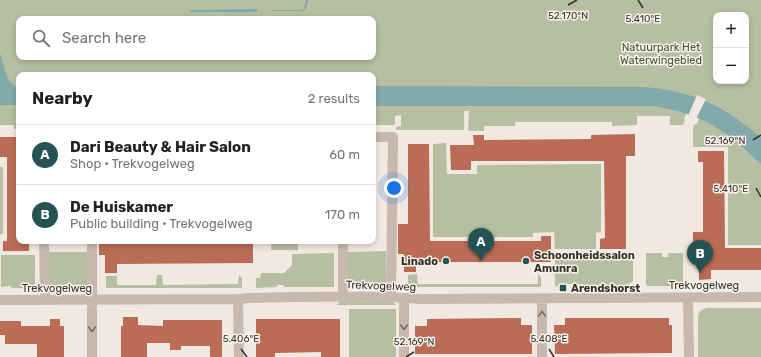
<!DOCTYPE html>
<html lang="en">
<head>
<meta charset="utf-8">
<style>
	:root { --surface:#fff; --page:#f2f2f2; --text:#222; --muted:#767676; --line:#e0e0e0; --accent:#255355 }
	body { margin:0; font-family:Rubik,sans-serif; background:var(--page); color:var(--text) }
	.controls { position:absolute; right:12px; top:12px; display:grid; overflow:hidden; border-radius:8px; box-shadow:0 2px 6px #0003 }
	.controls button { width:36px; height:36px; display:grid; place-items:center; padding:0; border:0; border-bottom:1px solid var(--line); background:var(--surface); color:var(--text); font:20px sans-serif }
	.you { position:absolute; left:394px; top:188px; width:14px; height:14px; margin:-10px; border:3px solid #fff; border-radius:50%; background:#1a73e8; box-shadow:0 0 0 6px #1a73e833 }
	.badge { display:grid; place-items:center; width:26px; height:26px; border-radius:50%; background:var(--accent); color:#fff; font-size:13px; font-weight:700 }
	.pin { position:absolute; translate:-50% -33px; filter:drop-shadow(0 1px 2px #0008) }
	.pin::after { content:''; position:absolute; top:21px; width:14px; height:12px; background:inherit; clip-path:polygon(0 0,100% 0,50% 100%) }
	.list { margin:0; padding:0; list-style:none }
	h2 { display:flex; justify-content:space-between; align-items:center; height:52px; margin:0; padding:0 16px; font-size:17px }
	h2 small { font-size:13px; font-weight:400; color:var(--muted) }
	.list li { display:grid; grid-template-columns:26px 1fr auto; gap:12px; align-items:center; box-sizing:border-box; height:60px; padding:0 16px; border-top:1px solid var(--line) }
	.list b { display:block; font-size:15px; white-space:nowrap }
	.list p { margin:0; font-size:13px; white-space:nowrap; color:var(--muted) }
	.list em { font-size:13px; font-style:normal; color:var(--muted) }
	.icon { flex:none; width:22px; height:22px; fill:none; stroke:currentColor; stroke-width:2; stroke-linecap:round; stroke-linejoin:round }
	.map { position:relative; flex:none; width:761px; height:357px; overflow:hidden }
	.search { position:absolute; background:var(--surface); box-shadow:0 2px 6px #0003; left:16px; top:16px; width:360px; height:44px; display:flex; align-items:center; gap:10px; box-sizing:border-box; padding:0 14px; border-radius:8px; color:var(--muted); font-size:15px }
	.panel { position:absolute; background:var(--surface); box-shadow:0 2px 6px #0003; left:16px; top:72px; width:360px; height:172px; border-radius:8px }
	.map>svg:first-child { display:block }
</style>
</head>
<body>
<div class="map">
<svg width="761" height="357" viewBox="0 0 761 357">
	<rect width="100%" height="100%" fill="#f1e9e1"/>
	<path fill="#b6bfa2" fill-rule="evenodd" d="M 0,0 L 761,0 L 761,245 L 728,245 L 728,147 L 693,147 L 693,129 L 694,124 L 696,125 L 699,119 L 687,113 L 684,119 L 685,120 L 683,125 L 670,125 L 670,116 L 637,116 L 637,125 L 612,126 L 612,122 L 515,122 L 515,126 L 484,126 L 484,131 L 470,131 L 468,130 L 469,111 L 464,111 L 464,130 L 396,130 L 396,127 L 401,126 L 401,115 L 395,116 L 395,125 L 373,125 L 373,75 L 19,75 L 19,129 L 14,129 L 14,125 L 0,125 ZM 716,15 L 746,15 L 746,81 L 716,81 ZM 19,19 L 373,19 L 373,57 L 19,57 Z
		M 446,143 L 447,174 L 477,174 L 477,165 L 601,164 L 601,232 L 596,233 L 596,249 L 555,249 L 554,232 L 533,233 L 533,237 L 433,237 L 433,144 Z
		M 0,167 L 3,167 L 3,234 L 0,234 Z
		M 271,241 L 298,241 L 298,250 L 271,250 Z
		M 386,251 L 386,285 L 366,285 L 366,287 L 348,287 L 348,252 Z
		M 49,252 L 87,252 L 87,288 L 83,288 L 83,285 L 76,286 L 76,288 L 49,288 Z
		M 555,252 L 633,252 L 633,281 L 626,286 L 579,286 L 579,284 L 564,284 L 563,287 L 555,286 Z
		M 334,253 L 334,287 L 284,287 L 283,285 L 277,285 L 277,287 L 256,288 L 256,278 L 260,278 L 261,273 L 284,273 L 292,265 L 292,254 Z
		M 646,253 L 662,253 L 662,257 L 668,257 L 668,253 L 683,253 L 683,286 L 647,286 L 646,284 Z
		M 1,255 L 35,255 L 35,288 L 11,288 L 11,286 L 1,287 Z
		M 417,274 L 418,284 L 538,284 L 538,274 L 541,277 L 541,287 L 408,287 L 408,275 Z
		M 157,275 L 162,275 L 163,285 L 238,284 L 239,275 L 242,278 L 242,288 L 106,288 L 106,276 L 117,276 L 117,285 L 156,285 Z
		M 340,301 L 393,302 L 396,305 L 337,305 Z
		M 706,308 L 761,308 L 761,357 L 698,357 L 698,316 L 700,311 Z
		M 349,309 L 396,309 L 396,356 L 395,357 L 349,357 Z"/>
	<path fill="#83aaab" d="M 306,0 L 308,0 L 306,8 L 303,11 L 271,11 L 272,10 L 302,10 L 304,8 Z
		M 257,9 L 257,12 L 190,12 L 190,10 Z
		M 0,53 C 4,64 6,85 19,88 L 19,105 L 0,105 Z
		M 373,86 L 645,87 C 693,91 725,106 761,138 L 761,164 C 748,152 735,139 720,130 C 700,116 677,110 653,106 L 373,106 Z"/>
	<path fill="#f1e9e1" d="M 697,95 L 706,99 L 696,119 L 688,116 Z"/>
	<path fill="#ba6c56" d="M 635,134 L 635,156 L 626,156 L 626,249 L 600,249 L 600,239 L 605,238 L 604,161 L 471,161 L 471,170 L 451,170 L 450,145 L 474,145 L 473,135 L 484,135 L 484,140 L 591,139 L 591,135 Z
		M 0,137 L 19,137 L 19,241 L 29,241 L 29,251 L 3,251 L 3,241 L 7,241 L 7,157 L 0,157 Z
		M 408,144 L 429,144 L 430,241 L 541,241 L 541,236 L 551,236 L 551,262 L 416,262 L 416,272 L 404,272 L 404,254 L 398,254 L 398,224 L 408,224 Z
		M 698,151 L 724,151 L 725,248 L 761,248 L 761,270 L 711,270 L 711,279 L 699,280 L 699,262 L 693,262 L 693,232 L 703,232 L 703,162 L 698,162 Z
		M 99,241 L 124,241 L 124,242 L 253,241 L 253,263 L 117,264 L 117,273 L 105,273 L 105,255 L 99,255 Z
		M 123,317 L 138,317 L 138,325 L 163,326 L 163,320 L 222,320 L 222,357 L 210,357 L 210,346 L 181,346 L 181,350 L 170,350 L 170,343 L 147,343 L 147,357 L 121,357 L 121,326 L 123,326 Z
		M 521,318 L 521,325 L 532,325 L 532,354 L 415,354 L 415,326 L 427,326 L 427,319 Z
		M 565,318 L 669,318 L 669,325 L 672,325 L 672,353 L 555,354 L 554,325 L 565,325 Z
		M 50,319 L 60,319 L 60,326 L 64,326 L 64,357 L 37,357 L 37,344 L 5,344 L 5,335 L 0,335 L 0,321 L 21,321 L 21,326 L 50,326 Z
		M 256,319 L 340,319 L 340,357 L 321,357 L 321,352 L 275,353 L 275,357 L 256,357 Z"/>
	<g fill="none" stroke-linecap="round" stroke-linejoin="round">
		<path stroke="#c8b9ae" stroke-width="10" d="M 373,137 L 393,137 L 391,297
			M 44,241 L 45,300
			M 92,241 L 92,357
			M 343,241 L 343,297
			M 688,298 L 689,357
			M 238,299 L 239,357
			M 542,299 L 542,357
			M 0,300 L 238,299 L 249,298 C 306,297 364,295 421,299 L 761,297
			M 404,357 L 404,298"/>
	</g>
	<defs><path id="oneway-chevron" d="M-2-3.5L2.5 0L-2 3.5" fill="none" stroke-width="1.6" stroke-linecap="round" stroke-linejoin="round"/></defs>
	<g stroke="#786d66">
		<use href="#oneway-chevron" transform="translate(542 314) rotate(-90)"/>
		<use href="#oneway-chevron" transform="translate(404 327) rotate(90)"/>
		<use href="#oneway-chevron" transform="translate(92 329) rotate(90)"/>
	</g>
	<path fill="none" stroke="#372f2b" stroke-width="1.5" d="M 638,0 L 643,8M 568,5 L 577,0M 753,140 L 761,135M 756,188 L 761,197M 241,349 L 247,357M 549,349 L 554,357M 406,357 L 414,352"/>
	<g fill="#255355" stroke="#f9f3ed" stroke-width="1.5">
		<circle cx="446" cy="261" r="4"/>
		<circle cx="526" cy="261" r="4"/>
		<rect x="559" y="284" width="8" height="8" rx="2"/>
	</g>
	<g text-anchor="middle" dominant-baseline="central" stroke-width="3" stroke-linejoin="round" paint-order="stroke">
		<g font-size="11" fill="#485332" stroke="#f9f3ed">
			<text x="661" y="47">Natuurpark Het<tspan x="661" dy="13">Waterwingebied</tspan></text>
		</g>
		<g font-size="11" font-weight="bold" fill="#372f2b" stroke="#f9f3ed" text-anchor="start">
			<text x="534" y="255">Schoonheidssalon<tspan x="534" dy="13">Amunra</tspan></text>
			<text x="438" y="261" text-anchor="end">Linado</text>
			<text x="571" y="288">Arendshorst</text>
		</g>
		<g font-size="11" fill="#372f2b" stroke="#f9f3ed">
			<text x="704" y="285">Trekvogelweg</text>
			<text transform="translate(381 286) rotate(2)">Trekvogelweg</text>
			<text x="57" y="288">Trekvogelweg</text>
		</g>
	</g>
	<g font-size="10" text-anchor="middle" fill="#372f2b" stroke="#f9f3ed" stroke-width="3" stroke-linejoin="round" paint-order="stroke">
		<text x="568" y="19">52.170°N</text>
		<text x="643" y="22">5.410°E</text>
		<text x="725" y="144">52.169°N</text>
		<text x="731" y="192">5.410°E</text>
		<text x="241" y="342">5.406°E</text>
		<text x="549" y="342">5.408°E</text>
		<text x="414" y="345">52.169°N</text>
	</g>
</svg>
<div class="controls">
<button>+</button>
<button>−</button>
</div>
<div class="you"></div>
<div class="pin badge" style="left:481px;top:261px">A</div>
<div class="pin badge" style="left:700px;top:273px">B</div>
<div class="search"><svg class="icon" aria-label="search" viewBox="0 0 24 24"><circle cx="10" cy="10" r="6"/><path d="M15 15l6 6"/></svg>Search here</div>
<section class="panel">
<h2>Nearby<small>2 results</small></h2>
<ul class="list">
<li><span class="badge">A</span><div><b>Dari Beauty &amp; Hair Salon</b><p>Shop · Trekvogelweg</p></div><em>60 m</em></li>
<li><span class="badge">B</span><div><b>De Huiskamer</b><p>Public building · Trekvogelweg</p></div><em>170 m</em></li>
</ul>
</section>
</div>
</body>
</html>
